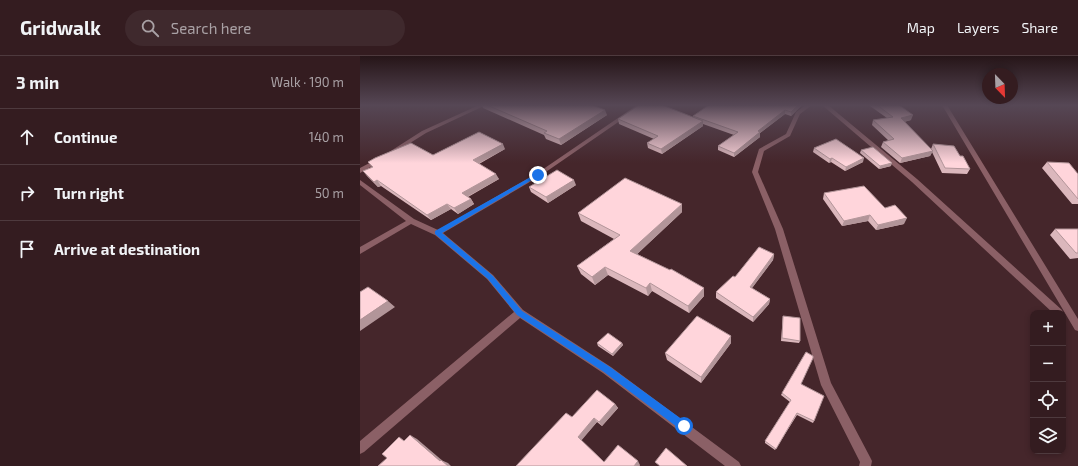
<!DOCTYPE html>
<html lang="en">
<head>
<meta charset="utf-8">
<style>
	:root { --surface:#341c20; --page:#3f292d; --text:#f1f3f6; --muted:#a9a1a5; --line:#4e3a3e }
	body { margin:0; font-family:"Exo 2",sans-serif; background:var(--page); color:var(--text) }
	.controls { position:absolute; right:12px; bottom:12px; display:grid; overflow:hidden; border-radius:8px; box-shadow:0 2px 6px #0003 }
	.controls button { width:36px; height:36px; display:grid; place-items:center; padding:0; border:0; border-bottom:1px solid var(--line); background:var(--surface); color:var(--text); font:20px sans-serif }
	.compass { position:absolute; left:622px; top:12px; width:36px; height:36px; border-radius:50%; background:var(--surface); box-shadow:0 2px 6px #0003; rotate:157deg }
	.stop { position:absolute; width:12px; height:12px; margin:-9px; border:3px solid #1a73e8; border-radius:50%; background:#fff }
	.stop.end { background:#1a73e8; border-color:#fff; box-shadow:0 1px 4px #0008 }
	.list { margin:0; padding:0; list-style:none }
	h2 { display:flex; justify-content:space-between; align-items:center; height:52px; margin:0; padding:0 16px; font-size:17px }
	h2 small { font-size:13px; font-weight:400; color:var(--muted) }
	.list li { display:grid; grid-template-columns:26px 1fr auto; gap:12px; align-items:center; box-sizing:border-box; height:56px; padding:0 16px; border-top:1px solid var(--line) }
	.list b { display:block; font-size:15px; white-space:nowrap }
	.list em { font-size:13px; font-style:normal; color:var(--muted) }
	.icon { flex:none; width:22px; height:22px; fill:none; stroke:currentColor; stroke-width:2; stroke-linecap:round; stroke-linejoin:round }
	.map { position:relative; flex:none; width:718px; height:410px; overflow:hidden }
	header { display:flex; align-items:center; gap:24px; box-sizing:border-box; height:56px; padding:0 20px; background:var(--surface); border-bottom:1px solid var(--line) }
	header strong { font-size:19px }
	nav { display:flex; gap:22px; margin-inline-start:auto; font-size:14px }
	.search { width:280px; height:36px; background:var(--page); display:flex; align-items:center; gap:10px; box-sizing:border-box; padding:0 14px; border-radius:22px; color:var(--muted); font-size:15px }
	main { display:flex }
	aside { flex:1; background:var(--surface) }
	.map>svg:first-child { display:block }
</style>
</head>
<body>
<header>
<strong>Gridwalk</strong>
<div class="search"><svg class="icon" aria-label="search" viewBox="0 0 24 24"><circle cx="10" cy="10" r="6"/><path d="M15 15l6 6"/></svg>Search here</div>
<nav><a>Map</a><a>Layers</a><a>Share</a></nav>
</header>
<main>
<aside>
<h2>3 min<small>Walk · 190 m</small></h2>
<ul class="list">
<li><svg class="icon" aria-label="ahead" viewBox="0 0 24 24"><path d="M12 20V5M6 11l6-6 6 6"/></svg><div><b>Continue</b></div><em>140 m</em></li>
<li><svg class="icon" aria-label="right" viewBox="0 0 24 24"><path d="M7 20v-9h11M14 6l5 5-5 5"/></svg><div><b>Turn right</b></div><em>50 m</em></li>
<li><svg class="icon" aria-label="arrive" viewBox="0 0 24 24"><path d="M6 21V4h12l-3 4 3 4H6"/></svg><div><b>Arrive at destination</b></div></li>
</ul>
</aside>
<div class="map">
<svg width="718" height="410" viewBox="0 0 718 410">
	<rect width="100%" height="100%" fill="#45262b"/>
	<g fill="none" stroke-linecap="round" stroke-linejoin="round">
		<path fill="#8b6066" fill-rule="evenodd" d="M 119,49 L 126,49 L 66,77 L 31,99 L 29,100 L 26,98 L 62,75 Z
			M 277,49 L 283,49 L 180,120 L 83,177 L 133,219 L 163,254 L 251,311 L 379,406 L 381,410 L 365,410 L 243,317 L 160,262 L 4,396 L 0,398 L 0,385 L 154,256 L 127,223 L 75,179 L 51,168 L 0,198 L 0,191 L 46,165 L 0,129 L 0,124 L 54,163 L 78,174 L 176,118 Z
			M 446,49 L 452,49 L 440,58 L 430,80 L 404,95 L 398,116 L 423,173 L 471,327 L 510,401 L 512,405 L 511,410 L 499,410 L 500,406 L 461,329 L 415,173 L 392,116 L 399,93 L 426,78 L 436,56 Z
			M 462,49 L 468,49 L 557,123 L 702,254 L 703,257 L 703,258 L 693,257 L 552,126 Z
			M 582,49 L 587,49 L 718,263 L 718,275 L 715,274 Z
			M 19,102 L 21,103 L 21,105 L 0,117 L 0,112 Z"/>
	</g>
	<path fill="#dbb7bc" d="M 122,49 L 232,49 L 247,59 L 201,89 L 186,83 L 184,79 L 123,52 Z
		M 442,49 L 431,60 L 425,58 L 400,77 L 400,81 L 374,101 L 358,94 L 358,90 L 374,79 L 343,68 L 343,70 L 302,98 L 288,92 L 287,87 L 294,83 L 259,68 L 258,63 L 333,61 L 333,60 Z
		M 510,49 L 539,49 L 551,64 L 544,66 L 571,93 L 573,88 L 600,100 L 610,113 L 607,118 L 582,117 L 572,96 L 570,100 L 540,107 L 521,91 L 523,86 L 529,85 L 512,69 L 513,64 L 527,62 L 510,50 Z
		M 454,92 L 503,106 L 485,115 L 471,106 L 469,107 L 453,96 Z
		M 145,93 L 119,108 L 139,123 L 108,141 L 111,143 L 114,148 L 98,158 L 91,153 L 71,164 L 21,130 L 18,131 L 7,120 L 3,115 L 12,111 L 8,106 L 73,99 Z
		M 501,94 L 531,110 L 519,113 L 500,97 Z
		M 687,106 L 718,118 L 718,148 L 712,148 L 682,112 Z
		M 216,129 L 188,147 L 171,136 L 169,131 Z
		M 464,137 L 525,152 L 544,168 L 516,174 L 508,165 L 482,170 L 463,143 Z
		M 322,148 L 322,156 L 277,198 L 344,232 L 344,240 L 329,257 L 292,235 L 288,240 L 248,219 L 235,229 L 221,218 L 217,210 L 254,183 L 221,165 L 218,157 Z
		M 695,173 L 718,173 L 718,202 L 710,203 L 690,179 Z
		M 414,198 L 413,204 L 392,232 L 410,243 L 409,248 L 393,266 L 356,242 L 356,236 L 375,221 Z
		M 423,260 L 440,285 L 439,287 L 421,285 Z
		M 237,287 L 262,287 L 263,289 L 253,300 L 238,290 Z
		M 371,287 L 341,327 L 307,304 L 305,297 Z
		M 441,329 L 454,365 L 453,367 L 437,359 L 415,394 L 405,387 L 405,385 L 430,346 L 421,339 L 422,337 Z
		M 255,348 L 258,352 L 242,370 L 237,366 L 221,384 L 244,406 L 280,409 L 279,410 L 156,410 L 212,361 Z"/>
	<path fill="#b29599" d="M 438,49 L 442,49 L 431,60 L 431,56 Z
		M 245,54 L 247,59 L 201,89 L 199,83 Z
		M 425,54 L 425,58 L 400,77 L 400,81 L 374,101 L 374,97 L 398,75 Z
		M 553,59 L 551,64 L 539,67 L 541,62 Z
		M 343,65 L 343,70 L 302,98 L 301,93 Z
		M 143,88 L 145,93 L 116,109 L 113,104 Z
		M 573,95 L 570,100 L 540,107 L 542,102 Z
		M 472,102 L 471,106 L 469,107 L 470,103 Z
		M 504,102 L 503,106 L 485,115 L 486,111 Z
		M 532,107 L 531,110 L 519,113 L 520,110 Z
		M 136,118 L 139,123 L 105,142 L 102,137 Z
		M 17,124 L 21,130 L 18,131 L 14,126 Z
		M 214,124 L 216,129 L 188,147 L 186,141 Z
		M 111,143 L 114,148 L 98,158 L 94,152 Z
		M 87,148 L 91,153 L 71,164 L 67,159 Z
		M 322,148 L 322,156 L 272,203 L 270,195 Z
		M 510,159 L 508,165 L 482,170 L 484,165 Z
		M 547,162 L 544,168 L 516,174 L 518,169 Z
		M 414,198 L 413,204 L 389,236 L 390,231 Z
		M 245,211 L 248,219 L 235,229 L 232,221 Z
		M 290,227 L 292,235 L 288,240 L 286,232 Z
		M 344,232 L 344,240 L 329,257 L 328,250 Z
		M 410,243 L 409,248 L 393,266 L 393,261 Z
		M 28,245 L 35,251 L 0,275 L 0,264 Z
		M 371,280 L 371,287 L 341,327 L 341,321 Z
		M 262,287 L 263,289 L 253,300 L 252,298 Z
		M 255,348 L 258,352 L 242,370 L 239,366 Z
		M 234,362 L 237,366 L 221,385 L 218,381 Z
		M 50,379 L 57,383 L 84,406 L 81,404 L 88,407 L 91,410 L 88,410 L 80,405 Z
		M 278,405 L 280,409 L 279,410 L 274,410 Z"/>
	<path fill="#ffd5db" stroke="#b29599" d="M 127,49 L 232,49 L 245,54 L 199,83 L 184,77 L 187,75 Z
		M 279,49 L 302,49 L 343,65 L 301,93 L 287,87 L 298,80 L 258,63 Z
		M 349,49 L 438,49 L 431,56 L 425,54 L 398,75 L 400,76 L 374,97 L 358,90 L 378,76 L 333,60 Z
		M 517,49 L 539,49 L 553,59 L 541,62 L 573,95 L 542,102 L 523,86 L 534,83 L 513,64 L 533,61 Z
		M 119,76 L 143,88 L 113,104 L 136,118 L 102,137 L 111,143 L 94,152 L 87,148 L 67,159 L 17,124 L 14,126 L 3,115 L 13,111 L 8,106 L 15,102 L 51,87 L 73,99 Z
		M 476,83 L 504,102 L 486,111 L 472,102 L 470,103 L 454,92 Z
		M 573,88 L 594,90 L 600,100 L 603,100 L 610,113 L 585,112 Z
		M 513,91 L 532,107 L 520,110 L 501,94 Z
		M 687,106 L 709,107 L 718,118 L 718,143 Z
		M 197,114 L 214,124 L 186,141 L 169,131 Z
		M 265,122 L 322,148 L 270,195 L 310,214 L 311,213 L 344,232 L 328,250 L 290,227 L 286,232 L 245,211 L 232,221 L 217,210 L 260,179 L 218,157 Z
		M 504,130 L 525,152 L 535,149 L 547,162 L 518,169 L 510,159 L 484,165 L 464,137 Z
		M 695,173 L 718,173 L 718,197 L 716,197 Z
		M 399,191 L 414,198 L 390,231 L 410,243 L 393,261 L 356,236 L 373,220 L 375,221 Z
		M 8,231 L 28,245 L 0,264 L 0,236 Z
		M 337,260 L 371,280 L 341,321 L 305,297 Z
		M 423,260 L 440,262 L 440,285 L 422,282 Z
		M 248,277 L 262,287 L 252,298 L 237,287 Z
		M 446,296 L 453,300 L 453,302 L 441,328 L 464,340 L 454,365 L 437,357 L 416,393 L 405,385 L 431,344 L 422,337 Z
		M 237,334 L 255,348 L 239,366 L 234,362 L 218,381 L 244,406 L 258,389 L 278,405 L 274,410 L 156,410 L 206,357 L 212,361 Z
		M 50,379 L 80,405 L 81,404 L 88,410 L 18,410 L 27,402 L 22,398 L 39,381 L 44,385 Z
		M 306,392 L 327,410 L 300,410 L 295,406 Z"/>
	<linearGradient id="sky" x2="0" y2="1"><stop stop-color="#261518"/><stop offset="0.46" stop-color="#564755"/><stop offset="1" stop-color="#564755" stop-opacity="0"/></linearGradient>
	<rect width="718" height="107" fill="url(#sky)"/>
	<path fill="#1a73e8" d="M 176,118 L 180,119 L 82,177 L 133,220 L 162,255 L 250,311 L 327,367 L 328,370 L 327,374 L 324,375 L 321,374 L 244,316 L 157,259 L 128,223 L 75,178 L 75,175 Z"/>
</svg>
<div class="controls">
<button>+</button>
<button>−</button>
<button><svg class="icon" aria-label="locate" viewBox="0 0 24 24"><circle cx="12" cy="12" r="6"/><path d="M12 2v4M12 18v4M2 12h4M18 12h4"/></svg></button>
<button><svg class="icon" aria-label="layers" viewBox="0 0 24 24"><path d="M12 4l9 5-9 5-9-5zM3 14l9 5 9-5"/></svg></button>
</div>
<svg class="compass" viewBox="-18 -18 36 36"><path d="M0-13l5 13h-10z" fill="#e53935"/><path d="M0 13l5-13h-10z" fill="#a9a1a5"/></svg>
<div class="stop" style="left:324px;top:370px"></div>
<div class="stop end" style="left:178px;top:119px"></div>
</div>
</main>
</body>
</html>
